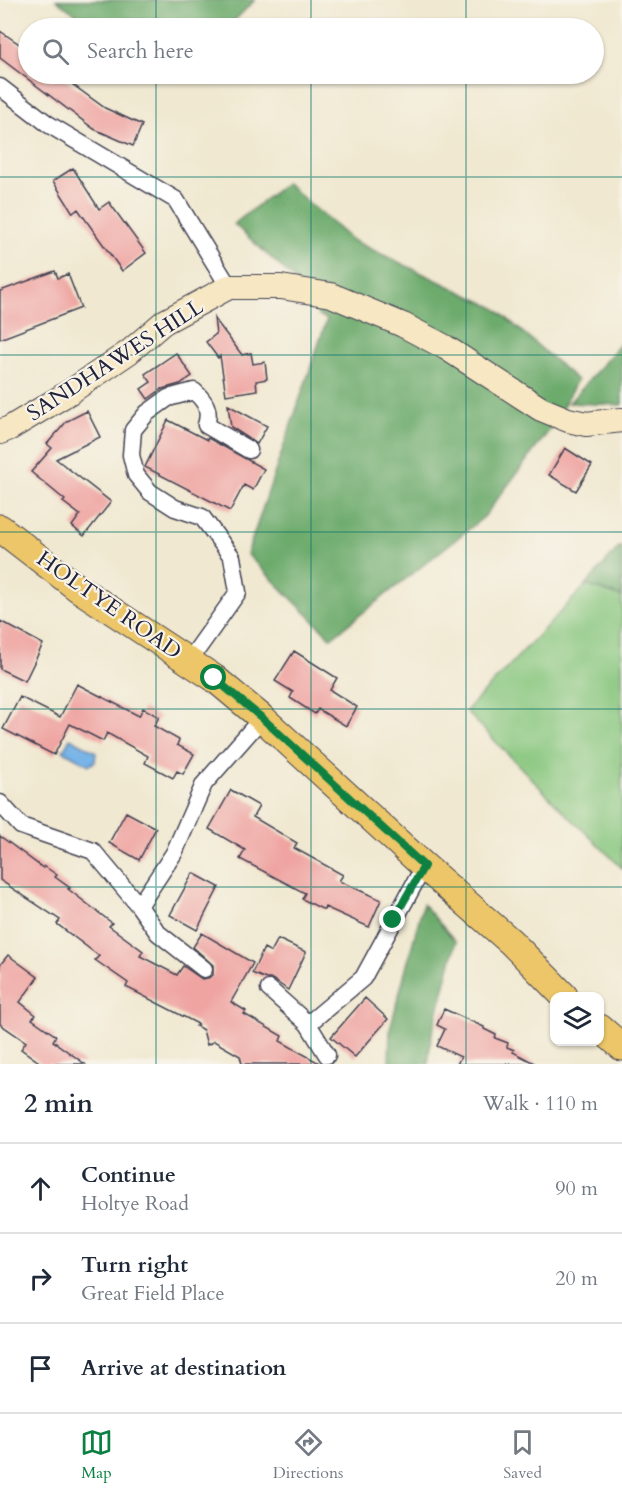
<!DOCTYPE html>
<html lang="en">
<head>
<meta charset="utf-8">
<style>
	:root { --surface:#fff; --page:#f6f6f7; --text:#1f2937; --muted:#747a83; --line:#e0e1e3; --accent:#0b8043 }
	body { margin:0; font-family:Cardo,serif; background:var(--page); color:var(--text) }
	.controls { position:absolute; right:18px; bottom:18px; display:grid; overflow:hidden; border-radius:12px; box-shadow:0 2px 4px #0004 }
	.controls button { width:54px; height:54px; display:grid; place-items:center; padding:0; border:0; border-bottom:2px solid var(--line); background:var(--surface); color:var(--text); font:30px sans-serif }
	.stop { position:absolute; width:18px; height:18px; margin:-14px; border:4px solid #0b8043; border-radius:50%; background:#fff }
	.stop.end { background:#0b8043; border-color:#fff; box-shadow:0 2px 6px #0008 }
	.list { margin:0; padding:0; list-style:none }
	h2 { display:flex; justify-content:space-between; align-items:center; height:78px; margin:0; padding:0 24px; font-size:26px }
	h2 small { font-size:20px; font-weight:400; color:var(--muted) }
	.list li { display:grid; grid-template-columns:39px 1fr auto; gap:18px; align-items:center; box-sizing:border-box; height:90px; padding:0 24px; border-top:2px solid var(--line) }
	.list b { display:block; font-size:22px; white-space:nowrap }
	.list p { margin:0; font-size:20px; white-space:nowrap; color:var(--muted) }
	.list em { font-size:20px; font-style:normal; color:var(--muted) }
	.icon { flex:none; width:33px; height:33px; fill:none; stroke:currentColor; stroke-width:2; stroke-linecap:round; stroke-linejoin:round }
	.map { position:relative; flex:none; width:622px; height:1064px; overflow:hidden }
	.search { position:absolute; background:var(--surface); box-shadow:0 2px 4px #0004; left:18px; right:18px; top:18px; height:66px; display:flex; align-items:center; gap:15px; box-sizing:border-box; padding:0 21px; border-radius:33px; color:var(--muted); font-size:22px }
	.sheet { height:348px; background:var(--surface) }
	nav { display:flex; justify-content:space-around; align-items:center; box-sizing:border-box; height:84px; border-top:2px solid var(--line); background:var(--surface); font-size:16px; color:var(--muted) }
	nav a { display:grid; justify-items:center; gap:3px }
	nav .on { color:var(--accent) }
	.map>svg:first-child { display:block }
</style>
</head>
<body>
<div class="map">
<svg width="622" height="1064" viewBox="0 0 622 1064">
	<rect width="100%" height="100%" fill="#f7f3e8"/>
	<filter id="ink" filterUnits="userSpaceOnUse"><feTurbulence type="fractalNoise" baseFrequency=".0167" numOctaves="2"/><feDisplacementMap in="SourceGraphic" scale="12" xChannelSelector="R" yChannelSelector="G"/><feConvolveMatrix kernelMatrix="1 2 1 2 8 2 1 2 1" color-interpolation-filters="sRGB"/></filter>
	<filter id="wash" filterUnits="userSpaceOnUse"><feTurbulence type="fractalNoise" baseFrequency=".008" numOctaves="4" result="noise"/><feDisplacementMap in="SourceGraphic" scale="24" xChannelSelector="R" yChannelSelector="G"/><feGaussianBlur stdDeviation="1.35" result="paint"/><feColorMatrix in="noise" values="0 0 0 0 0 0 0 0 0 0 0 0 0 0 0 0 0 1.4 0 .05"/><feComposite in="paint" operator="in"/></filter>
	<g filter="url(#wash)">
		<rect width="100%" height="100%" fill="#f0e8d0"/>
		<path fill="#87c67e" stroke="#54745c" stroke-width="1.5" d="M 586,585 L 622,597 L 622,868 L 553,801 L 466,711 Z"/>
		<path fill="#6dab6d" stroke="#486654" stroke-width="1.5" d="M 56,0 L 255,0 L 227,28 L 95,28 Z
			M 286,183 L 352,240 L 495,308 L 577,380 L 554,424 L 484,517 L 331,638 L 247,554 L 327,319 L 319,316 L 292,277 L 234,224 Z
			M 622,342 L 622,405 L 569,403 Z
			M 619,547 L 622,547 L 622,597 L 586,585 Z
			M 423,904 L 456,942 L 431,1038 L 428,1064 L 389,1064 L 390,1029 Z"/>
		<path fill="#75b2e7" stroke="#4c6a91" stroke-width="1.5" d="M 70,738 L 96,752 L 95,762 L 89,765 L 63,751 Z"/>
		<g id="blocks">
			<path fill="#efa4a2" d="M 0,31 L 28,50 L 28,74 L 58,74 L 105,108 L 142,125 L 133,146 L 94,129 L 0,58 Z
				M 73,168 L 99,209 L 109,202 L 146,253 L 122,271 L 78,209 L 73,213 L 53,181 Z
				M 55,271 L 58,278 L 68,274 L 81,308 L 0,339 L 0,291 Z
				M 214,318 L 242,355 L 251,353 L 253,364 L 265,362 L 267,379 L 256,381 L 257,390 L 226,395 L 220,356 L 218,358 L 206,342 L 216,334 Z
				M 176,353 L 192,376 L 180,384 L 162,389 L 148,399 L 141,389 L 151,382 L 145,374 Z
				M 228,405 L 267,426 L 257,444 L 231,427 Z
				M 87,411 L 100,437 L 56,459 L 111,502 L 84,536 L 72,526 L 80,515 L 63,502 L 65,500 L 31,472 L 52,448 L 47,444 L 67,421 Z
				M 168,420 L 207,440 L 208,438 L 264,469 L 253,490 L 244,485 L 230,511 L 145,467 Z
				M 565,448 L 592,465 L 576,491 L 549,475 Z
				M 0,621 L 43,644 L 25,681 L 0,669 Z
				M 294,651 L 337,678 L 330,690 L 357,707 L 346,726 L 318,709 L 315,714 L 290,698 L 293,692 L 275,681 Z
				M 77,684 L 139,716 L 143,708 L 159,717 L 154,726 L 179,740 L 177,745 L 194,754 L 183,774 L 177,771 L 173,778 L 145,763 L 148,756 L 107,733 L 103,741 L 70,724 L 54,755 L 3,729 L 20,697 L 60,717 Z
				M 231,790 L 259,806 L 253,817 L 297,843 L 294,848 L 343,875 L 339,881 L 381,900 L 369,927 L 325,907 L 324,910 L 302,899 L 305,893 L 240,859 L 245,850 L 209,829 Z
				M 126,812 L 156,828 L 139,860 L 109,843 Z
				M 0,836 L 43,868 L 44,866 L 57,875 L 55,877 L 70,888 L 68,889 L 112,923 L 109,926 L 143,951 L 140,956 L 177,975 L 183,966 L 202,979 L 208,978 L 213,975 L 213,965 L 193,947 L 202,933 L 253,963 L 231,1002 L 246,1011 L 244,1014 L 282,1036 L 280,1041 L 321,1064 L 242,1064 L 240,1056 L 214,1041 L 207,1045 L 203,1030 L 196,1026 L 198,1024 L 126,987 L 128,983 L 95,960 L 99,956 L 57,924 L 60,920 L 0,880 Z
				M 193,873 L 219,887 L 197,930 L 170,915 Z
				M 278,939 L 306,952 L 288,990 L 272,979 L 266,979 L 252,973 L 264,948 L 271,952 Z
				M 8,955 L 38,977 L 20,1002 L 36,1015 L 32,1019 L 56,1036 L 53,1041 L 85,1064 L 42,1064 L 21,1049 L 26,1042 L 0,1024 L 0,965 Z
				M 365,998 L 388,1019 L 355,1057 L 331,1037 Z
				M 444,1009 L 484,1027 L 484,1029 L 496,1035 L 495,1038 L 508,1043 L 507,1047 L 514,1050 L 513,1052 L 536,1064 L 457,1064 L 461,1057 L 437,1046 L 445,1029 L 437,1025 Z"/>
		</g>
	</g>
	<g filter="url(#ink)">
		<use href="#blocks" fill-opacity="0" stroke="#414051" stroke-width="1.5"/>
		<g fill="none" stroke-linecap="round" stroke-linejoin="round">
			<defs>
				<path id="street" d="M 0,87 L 48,124 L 176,200 L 229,287
					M 189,661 L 238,592 L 232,557 L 202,517 L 175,508 L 150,492 L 136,475 L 131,455 L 133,430 L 147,413 L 168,398 L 194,391 C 205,401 211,410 206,425 L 249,450
					M 0,803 L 21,826 L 93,851 L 139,906 L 158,933 L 204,969
					M 139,906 L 174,853 L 204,784 L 262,718
					M 269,989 L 308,1024 L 327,1055
					M 308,1024 L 363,978 L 424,866"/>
				<path id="secondary" d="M 0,432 L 10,428 L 70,392 L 129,352 L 164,322 L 229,287 L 281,287 L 331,295 L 403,325 L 445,347 L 541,409 L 568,420 L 586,424 L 622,420"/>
				<path id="primary" d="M 0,528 L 79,589 L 214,678 L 262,718 L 424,866 L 511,942 L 564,996
					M 600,1028 L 622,1047"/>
			</defs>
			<use href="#street" stroke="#414051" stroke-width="19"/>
			<use href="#secondary" stroke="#414051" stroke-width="26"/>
			<use href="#primary" stroke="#414051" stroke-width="29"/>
			<use href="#street" stroke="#fff" stroke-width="16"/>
			<use href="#secondary" stroke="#f7e8c3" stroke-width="24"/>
			<use href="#primary" stroke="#ecc669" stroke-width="27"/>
		</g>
	</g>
	<g fill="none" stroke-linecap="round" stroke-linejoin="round" filter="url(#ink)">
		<path stroke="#0b8043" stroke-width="8" d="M 214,678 L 262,718 L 424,866 L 393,920"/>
	</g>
	<path fill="none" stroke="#0f766e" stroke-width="1.5" stroke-opacity="0.55" d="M 156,0 L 156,28M 311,0 L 311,28M 466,0 L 466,28M 156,74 L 156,1064M 311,74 L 311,1064M 466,74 L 466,1064M 0,177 L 622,177M 0,355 L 622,355M 0,532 L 622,532M 0,709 L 622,709M 0,887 L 622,887"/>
	<g text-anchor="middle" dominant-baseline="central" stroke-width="4.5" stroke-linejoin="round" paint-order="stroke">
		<g font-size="22" fill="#22223b" stroke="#f7f3e8">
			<text transform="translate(115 360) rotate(-33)">SANDHAWES HILL</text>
			<text transform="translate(109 605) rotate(35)">HOLTYE ROAD</text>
		</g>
	</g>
</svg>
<div class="controls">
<button><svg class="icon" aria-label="layers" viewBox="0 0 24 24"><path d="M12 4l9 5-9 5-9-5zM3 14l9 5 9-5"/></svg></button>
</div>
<div class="stop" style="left:214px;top:678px"></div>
<div class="stop end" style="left:393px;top:920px"></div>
<div class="search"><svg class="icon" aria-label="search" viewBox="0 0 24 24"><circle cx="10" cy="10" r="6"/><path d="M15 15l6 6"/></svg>Search here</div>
</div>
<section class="sheet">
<h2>2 min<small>Walk · 110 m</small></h2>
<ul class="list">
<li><svg class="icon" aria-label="ahead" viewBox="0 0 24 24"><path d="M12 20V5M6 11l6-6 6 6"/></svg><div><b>Continue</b><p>Holtye Road</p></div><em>90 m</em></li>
<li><svg class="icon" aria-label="right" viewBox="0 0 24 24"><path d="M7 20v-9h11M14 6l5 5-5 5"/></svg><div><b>Turn right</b><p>Great Field Place</p></div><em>20 m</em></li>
<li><svg class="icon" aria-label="arrive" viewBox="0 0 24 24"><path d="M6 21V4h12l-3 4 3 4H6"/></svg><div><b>Arrive at destination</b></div></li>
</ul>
</section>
<nav>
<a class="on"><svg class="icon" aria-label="map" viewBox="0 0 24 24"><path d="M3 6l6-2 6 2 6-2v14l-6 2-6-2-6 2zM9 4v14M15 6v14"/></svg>Map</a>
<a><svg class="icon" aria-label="directions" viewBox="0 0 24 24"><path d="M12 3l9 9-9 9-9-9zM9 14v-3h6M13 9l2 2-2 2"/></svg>Directions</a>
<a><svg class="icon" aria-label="saved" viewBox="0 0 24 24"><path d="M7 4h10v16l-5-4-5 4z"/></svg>Saved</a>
</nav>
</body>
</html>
